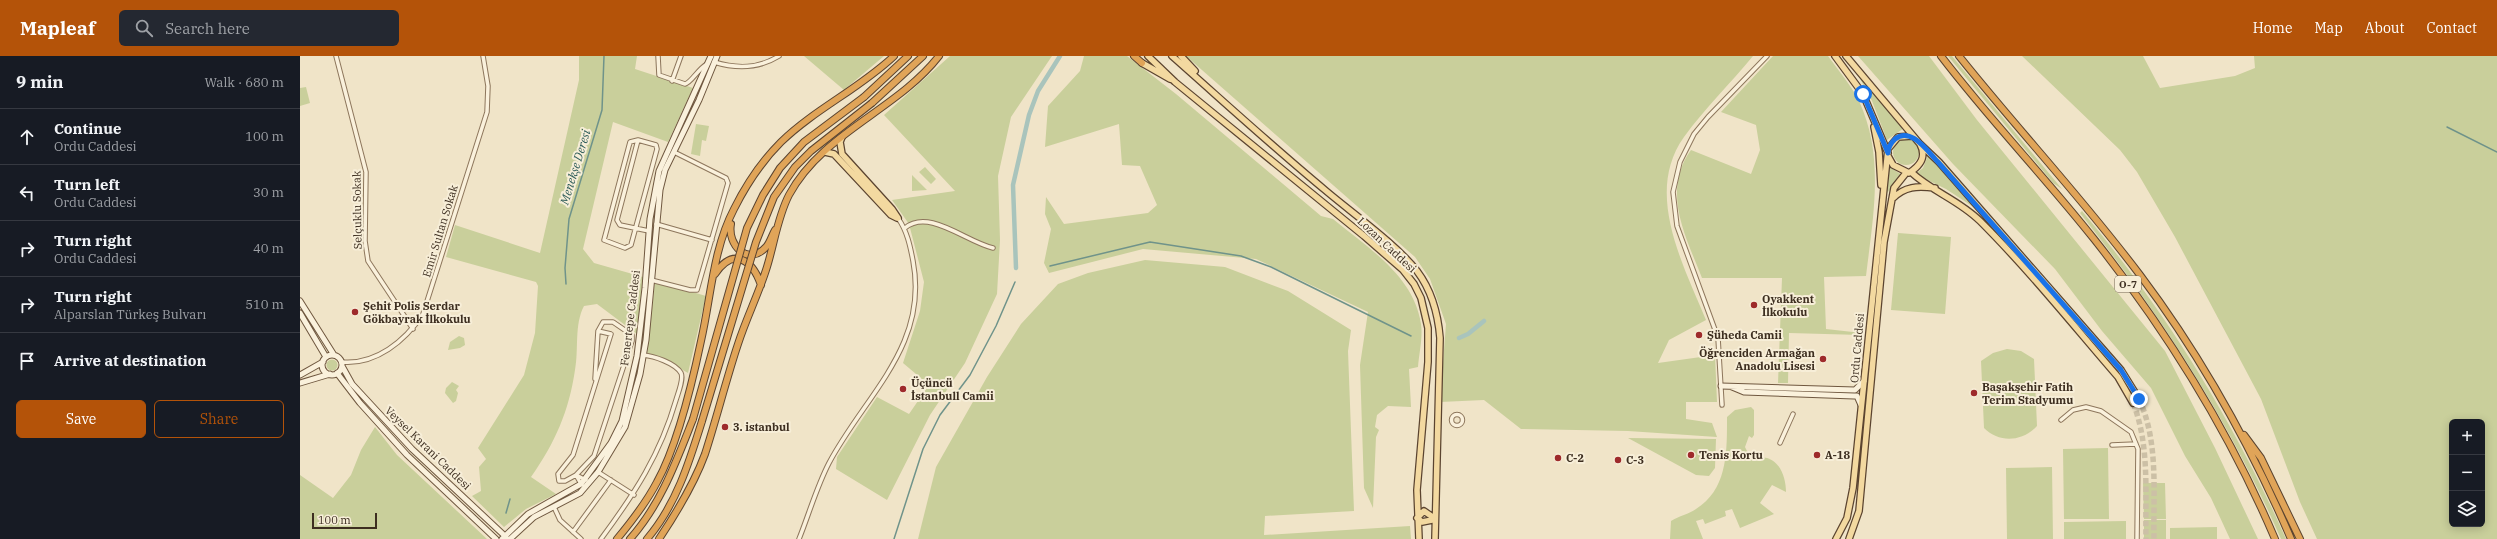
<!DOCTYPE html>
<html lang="en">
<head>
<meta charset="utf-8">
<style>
	:root { --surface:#171b24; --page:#242831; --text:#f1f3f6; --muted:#9ea1a6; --line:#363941; --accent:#b45309 }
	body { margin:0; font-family:"IBM Plex Serif",serif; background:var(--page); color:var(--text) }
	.controls { position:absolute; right:12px; bottom:12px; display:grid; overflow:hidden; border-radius:6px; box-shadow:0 2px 10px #0003 }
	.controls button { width:36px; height:36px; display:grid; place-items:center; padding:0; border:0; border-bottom:1px solid var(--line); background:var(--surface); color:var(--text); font:20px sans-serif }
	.scale { position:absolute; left:12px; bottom:10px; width:65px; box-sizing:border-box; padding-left:4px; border:2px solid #3d2e20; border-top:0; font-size:11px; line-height:14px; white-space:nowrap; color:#3d2e20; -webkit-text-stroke:3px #f7eed8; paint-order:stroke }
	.stop { position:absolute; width:12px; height:12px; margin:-9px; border:3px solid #1a73e8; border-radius:50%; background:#fff }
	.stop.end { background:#1a73e8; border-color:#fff; box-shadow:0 1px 4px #0008 }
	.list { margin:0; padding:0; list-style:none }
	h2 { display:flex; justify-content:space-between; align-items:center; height:52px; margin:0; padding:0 16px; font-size:17px }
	h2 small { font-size:13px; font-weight:400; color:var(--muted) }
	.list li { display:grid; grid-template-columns:26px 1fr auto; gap:12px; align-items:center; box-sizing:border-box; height:56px; padding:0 16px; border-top:1px solid var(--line) }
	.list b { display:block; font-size:15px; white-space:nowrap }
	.list p { margin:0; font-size:13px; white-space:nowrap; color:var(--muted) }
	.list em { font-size:13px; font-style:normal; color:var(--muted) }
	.actions { display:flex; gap:8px; padding:12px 16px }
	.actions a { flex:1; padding:9px 0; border:1px solid var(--accent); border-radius:6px; text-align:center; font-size:14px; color:var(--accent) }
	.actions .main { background:var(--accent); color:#fff }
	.icon { flex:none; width:22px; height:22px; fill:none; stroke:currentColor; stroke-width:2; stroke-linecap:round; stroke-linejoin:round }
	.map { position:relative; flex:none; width:2197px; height:483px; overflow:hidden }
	header { display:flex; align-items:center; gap:24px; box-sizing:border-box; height:56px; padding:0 20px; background:var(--accent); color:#fff }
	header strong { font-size:19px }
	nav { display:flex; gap:22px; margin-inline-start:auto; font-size:14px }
	.search { width:280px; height:36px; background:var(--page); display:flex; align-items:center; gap:10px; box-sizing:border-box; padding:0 14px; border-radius:6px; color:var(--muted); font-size:15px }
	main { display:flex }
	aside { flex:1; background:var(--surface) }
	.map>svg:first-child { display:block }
</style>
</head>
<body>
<header>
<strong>Mapleaf</strong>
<div class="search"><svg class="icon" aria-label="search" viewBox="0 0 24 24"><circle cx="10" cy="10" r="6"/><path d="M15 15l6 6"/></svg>Search here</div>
<nav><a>Home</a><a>Map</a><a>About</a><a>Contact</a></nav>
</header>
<main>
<aside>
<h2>9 min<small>Walk · 680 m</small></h2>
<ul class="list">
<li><svg class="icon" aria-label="ahead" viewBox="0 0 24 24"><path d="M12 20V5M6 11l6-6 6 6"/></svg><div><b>Continue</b><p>Ordu Caddesi</p></div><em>100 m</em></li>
<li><svg class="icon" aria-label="left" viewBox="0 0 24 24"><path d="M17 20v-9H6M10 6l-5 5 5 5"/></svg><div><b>Turn left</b><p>Ordu Caddesi</p></div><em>30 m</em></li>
<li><svg class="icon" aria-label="right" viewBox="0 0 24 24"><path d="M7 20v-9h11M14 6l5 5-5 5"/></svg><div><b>Turn right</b><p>Ordu Caddesi</p></div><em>40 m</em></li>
<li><svg class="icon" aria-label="right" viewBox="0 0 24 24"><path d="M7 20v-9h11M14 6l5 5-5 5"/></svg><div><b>Turn right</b><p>Alparslan Türkeş Bulvarı</p></div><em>510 m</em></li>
<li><svg class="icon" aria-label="arrive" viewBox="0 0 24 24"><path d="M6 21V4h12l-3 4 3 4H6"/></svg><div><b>Arrive at destination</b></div></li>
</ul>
<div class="actions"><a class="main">Save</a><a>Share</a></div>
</aside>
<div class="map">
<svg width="2197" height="483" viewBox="0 0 2197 483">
	<rect width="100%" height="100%" fill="#f0e4c8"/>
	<path fill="#c9cf9b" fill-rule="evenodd" d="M 279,0 L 337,0 L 335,13 L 393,32 L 368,86 L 313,66 L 283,193 L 294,207 L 343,221 L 337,278 L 297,248 L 284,250 C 274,269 279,293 275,314 C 269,355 255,387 231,421 L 256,438 L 226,453 L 204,471 L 172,440 L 181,435 L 179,411 L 186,403 L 178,392 L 224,319 L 235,277 L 238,230 L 236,226 L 146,201 L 155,169 L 240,197 L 279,24 Z
		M 504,0 L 584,0 L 544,34 Z
		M 650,0 L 752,0 L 711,61 L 698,120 L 700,184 L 697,238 L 665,307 L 630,359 L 587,444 L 536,413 L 537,401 L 577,341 L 609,358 L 629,329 L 603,307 L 620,255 L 624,226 L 609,168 L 592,144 L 655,135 L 584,59 Z
		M 784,0 L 827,0 L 876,38 L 1021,160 L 1033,163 C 1068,192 1114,220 1121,268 C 1123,281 1119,298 1118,311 L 1109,313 L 1111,351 L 1088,350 L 1077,359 L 1075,371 L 1079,374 L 1076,381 L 1073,452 L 1064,432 L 1060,309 L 1068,256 L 956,203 L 843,193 L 749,217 L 744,207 L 751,173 L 745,158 L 746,141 L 764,168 L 848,157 L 857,149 L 840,110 L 822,109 L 819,68 L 745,91 L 748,50 L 780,15 Z
		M 886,0 L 1453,0 C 1431,27 1405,52 1384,81 C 1344,137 1383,208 1406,264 L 1369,284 L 1358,307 L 1415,299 L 1417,346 L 1386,346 L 1386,363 L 1412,367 L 1417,381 L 1328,375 L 1221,373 L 1184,344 L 1140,346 L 1146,268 L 1130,223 L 1115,201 Z
		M 1473,0 L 1528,0 C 1538,14 1551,29 1559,45 C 1585,101 1573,161 1566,220 L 1524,221 L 1526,273 L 1562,277 L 1561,279 L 1489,277 L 1488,327 L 1478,327 L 1482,222 L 1402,222 C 1386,181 1361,135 1391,94 L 1451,118 L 1460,94 L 1456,69 L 1421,56 Z
		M 1558,0 L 1629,0 L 1677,64 L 1865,295 L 1915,392 L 1958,483 L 1930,483 L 1911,442 L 1885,400 L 1851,332 L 1802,275 L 1755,213 L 1653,108 Z
		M 1648,0 L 1652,0 L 1762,133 L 1753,127 Z
		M 1722,0 L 1843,0 L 1860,32 L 1935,20 L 1955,12 L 1954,0 L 2197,0 L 2197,483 L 2017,483 L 2000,446 L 1961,343 L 1875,181 L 1837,116 L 1820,94 ZM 2152,366 L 2182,366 L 2182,468 L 2152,468 Z
		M 1558,19 L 1604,72 L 1587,84 L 1572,45 Z
		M 6,31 L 10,47 L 0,50 L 0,32 Z
		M 396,68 L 409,70 L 406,85 L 402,84 L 400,100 L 391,98 Z
		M1593 96a13 13 0 1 1 26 0a13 13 0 1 1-26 0Z
		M 1628,99 L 1675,152 L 1646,133 L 1615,118 L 1623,112 Z
		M 1588,110 L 1602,119 L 1587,137 Z
		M 625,111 L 636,123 L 631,128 L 619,116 Z
		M 612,119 L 627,134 L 612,135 Z
		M 1782,155 C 1866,255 1933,364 1986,483 L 1981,483 C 1928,362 1862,261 1780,157 Z
		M 1598,177 L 1651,181 L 1645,258 L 1591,254 Z
		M 845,204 L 925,211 L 988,235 L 1051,274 L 1048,295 L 1054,455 L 965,460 L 964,479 L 1110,470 L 1111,483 L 618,483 L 636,411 L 687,321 L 721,268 L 758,228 L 788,217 Z
		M 355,225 L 406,240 L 388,317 L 360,301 L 347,298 Z
		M 159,280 L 164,282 L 165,289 L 160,292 L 148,294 L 150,286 Z
		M 1707,293 L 1721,295 L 1734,303 L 1737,370 C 1722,386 1699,387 1684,372 L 1681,305 L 1693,297 Z
		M26.5 309a5.5 5.5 0 1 1 11 0a5.5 5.5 0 1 1-11 0Z
		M 152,326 L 159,330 L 156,334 L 158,337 L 156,345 L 153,347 L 145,337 L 146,332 Z
		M 1451,351 L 1454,354 L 1454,379 L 1452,382 L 1449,380 L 1445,391 L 1447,395 C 1454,402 1459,400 1467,402 C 1481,406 1486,423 1486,436 L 1472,429 L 1460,447 L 1474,458 L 1440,472 L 1432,453 L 1425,455 L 1426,460 L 1405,468 L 1403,463 L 1396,465 L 1403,483 L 1370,483 L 1371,465 C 1379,460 1389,458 1396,453 C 1428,433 1427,395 1427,361 L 1435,354 Z
		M 75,371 L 97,399 L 187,483 L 0,483 L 0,419 L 33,442 L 51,419 L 61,394 Z
		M 1328,382 L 1416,383 L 1415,412 L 1409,420 L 1396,419 Z
		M 1808,392 L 1809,463 L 1764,463 L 1763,393 Z
		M 1752,411 L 1753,483 L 1707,483 L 1706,412 Z
		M 1843,427 L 1865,427 L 1866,463 L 1844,463 Z
		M 1844,464 L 1866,464 L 1866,483 L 1844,483 Z
		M 1826,465 L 1826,483 L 1764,483 L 1764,466 Z
		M 1917,471 L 1917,483 L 1870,483 L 1870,472 Z"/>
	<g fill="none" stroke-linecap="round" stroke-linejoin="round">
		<path stroke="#6f938a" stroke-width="1.5" d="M 2147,71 L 2197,96
			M 750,210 L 850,186 L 941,200 L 971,211 L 1111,280
			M 266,228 L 265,212 L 269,163 L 302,54 L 304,0
			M 206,457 L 210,443
			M 594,483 L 623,393 L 640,359 L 670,319 L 696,270 L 715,226"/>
		<path stroke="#a9c4bc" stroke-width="4.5" d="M 716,212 L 713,129 L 729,59 L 738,35 L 760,0
			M 1159,282 L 1168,278 L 1184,265"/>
		<path stroke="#ccc0a6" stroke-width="5.5" stroke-dasharray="5.5 3" stroke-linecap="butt" d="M 1839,343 C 1859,386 1853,437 1854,483
			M 1833,347 C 1850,389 1845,438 1846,483"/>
		<defs>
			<path id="street" d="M 36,0 L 66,116 L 65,185 L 68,205 L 113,273
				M 358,0 L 359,19 L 385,28 C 391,27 398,13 407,8
				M 414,6 C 437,13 458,13 479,0
				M 372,25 L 381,0
				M 338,84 L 330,86 L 304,184 L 325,192 L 331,189 L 357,93 L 356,89 L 338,84 L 317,164 L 320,169 L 349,175
				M 356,168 L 412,184
				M 605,172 C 629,152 666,186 693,192
				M 351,224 L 390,234 L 397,234 L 428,127 L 426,122 L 374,96
				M 303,266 L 313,266 L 332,279 L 332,285 L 294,400 L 276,419 L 265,425 L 259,425 L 258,418 L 273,399 L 311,278 L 298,275 Z
				M 42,306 C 76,309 105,285 123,258 L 187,56 L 188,30 L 183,0
				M 295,323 L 298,275
				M 1422,349 L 1418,282 L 1377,170 L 1373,136 L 1380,106 L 1394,78 L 1408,61 L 1467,0
				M1151.5 364a5.5 5.5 0 1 1 11 0a5.5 5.5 0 1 1-11 0Z
				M 1761,364 L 1773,354 L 1786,351 L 1801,355 L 1831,376 L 1838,393 L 1837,483
				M 1480,387 L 1493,358
				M 1812,389 L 1836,388
				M 298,416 L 334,439
				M 281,428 L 276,419 L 286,424
				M 254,451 L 260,464 L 281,483
				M 273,476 L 311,424
				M 301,483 C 335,437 360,399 376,344 C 378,337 384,323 381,317 C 375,307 354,300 343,299
				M 499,483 C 509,458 517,430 529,407 C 565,339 629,290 613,205 C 610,189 607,175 598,162"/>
			<path id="secondary" d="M 0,245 L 34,299
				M 0,257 L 26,301
				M22 309a10 10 0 1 1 20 0a10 10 0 1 1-20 0Z
				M 42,310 L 52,328 L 112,393 L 206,481
				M 37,317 L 60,347 L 107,399 L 196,483
				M 0,319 L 23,306
				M 0,327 L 30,318
				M 1421,330 L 1555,334 L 1564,325
				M 1432,331 L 1444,336 L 1554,340 L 1557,340 L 1561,349
				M 202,483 L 228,458 L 281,428 L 311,387 L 322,365 L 337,300 L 345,232 L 350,163 L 359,115 L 411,0
				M 210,483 L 234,461 L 280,437 L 298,416 L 325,371 L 340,318 L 346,284 L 360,134 L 365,114 L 399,44 L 417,0"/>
			<path id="primary" d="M 848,0 L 875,26 L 1064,180 L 1103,214 L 1114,228 L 1121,242 L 1128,272 L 1128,306 L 1117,434 L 1119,483
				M 872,0 C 923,45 973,91 1025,134 C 1052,157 1096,188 1117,215 C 1132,235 1138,257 1140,282 L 1135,483
				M 881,0 L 895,15
				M 1535,0 L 1563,38 L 1588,97
				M 1546,0 L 1620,88 C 1627,101 1620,110 1609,117 L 1593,109 L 1588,100
				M 842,7 L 870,23
				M 1574,71 L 1579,96 L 1581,129
				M 542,81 L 540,86 L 542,98 L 592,153 L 598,162
				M 1620,88 L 1639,106 L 1821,314 L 1839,343
				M 525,96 L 534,98 L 591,159 L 597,162
				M 1611,116 C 1631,135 1659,144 1680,165 C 1729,214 1773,269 1818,321 L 1833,347
				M 1592,143 C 1605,130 1617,130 1635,132
				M 1124,455 L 1134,462 L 1132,464 L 1122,466 L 1117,462 Z
				M 1536,483 L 1547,462 L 1553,432 L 1588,93 L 1598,81 L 1612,80
				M 1549,483 L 1559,455 L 1584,186 L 1594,132 L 1606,117"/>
			<path id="highway" d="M 834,0 L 842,7
				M 1641,0 C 1689,63 1745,121 1794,183 C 1867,275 1929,375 1975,483
				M 1659,0 C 1718,74 1783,143 1840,219 C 1901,300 1951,390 1991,483
				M 564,41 L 608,0
				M 572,47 L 623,0
				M 431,168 C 427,189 448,211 466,191 C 470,187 472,179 475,174
				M 415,218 C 433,191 452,203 461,229
				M 1944,379 L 1961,402 L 2000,483
				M 317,483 C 332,465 346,447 357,426 C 378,388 392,328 401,285 C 411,241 413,193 434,153 C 446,129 462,105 481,86 C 515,53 559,33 594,0
				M 330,483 C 361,448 376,406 393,363
				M 347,483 C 376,449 389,407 402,365
				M 359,483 C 377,456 394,428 405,398 C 417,361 426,324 438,288 C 446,263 458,239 466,214 C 474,190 477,162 489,139 C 522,77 597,54 639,0"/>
		</defs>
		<use href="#street" stroke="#8d765c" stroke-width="5.5"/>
		<use href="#secondary" stroke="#6f573f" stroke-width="7"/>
		<use href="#primary" stroke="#5b4430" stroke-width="8"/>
		<use href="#highway" stroke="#5b4430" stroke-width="8"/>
		<use href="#street" stroke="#faf1dc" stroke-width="3.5"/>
		<use href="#secondary" stroke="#faf1dc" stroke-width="5"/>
		<use href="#primary" stroke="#f3d9a0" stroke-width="5.5"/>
		<use href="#highway" stroke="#e0a458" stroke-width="6"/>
		<defs>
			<path id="highway-bridge" d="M 393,363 L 447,172 L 463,139 L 480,112 L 504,86 L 564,41
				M 402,365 L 456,186 L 474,141 L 495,111 L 511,95 L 572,47"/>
		</defs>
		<use href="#highway-bridge" stroke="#5b4430" stroke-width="8" stroke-linecap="butt"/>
		<use href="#highway-bridge" stroke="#e0a458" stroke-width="6"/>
	</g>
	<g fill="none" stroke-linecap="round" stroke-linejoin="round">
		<path stroke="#1a73e8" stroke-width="5" d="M 1563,38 L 1588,97 C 1588,91 1591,87 1595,83 C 1611,70 1628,96 1638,106 L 1821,314 L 1839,343"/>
	</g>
	<g fill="#9e2a2b" stroke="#f7eed8" stroke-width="1.5">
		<circle cx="1454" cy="249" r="4"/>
		<circle cx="55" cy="256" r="4"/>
		<circle cx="1399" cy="279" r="4"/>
		<circle cx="1523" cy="303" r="4"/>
		<circle cx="603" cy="333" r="4"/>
		<circle cx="1674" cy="337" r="4"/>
		<circle cx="425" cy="371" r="4"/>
		<circle cx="1391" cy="399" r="4"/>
		<circle cx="1517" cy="399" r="4"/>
		<circle cx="1258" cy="402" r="4"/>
		<circle cx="1318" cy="404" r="4"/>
	</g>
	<g text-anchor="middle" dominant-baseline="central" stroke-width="4" stroke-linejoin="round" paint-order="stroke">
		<rect fill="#f7eed8" stroke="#756857" stroke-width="1" x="1815" y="220" width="26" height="16" rx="3"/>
		<g font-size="10" font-weight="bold" fill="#3d2e20">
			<text x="1828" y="228">O-7</text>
		</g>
		<g font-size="11" fill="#3d2e20" stroke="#f7eed8">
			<text transform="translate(57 154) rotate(-91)">Selçuklu Sokak</text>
			<text transform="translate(140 175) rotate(-73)">Emir Sultan Sokak</text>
			<text transform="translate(1087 189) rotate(43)">Lozan Caddesi</text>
			<text transform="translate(330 262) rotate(-83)">Fenertepe Caddesi</text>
			<text transform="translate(1557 292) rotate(-85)">Ordu Caddesi</text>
			<text transform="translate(128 392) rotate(44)">Veysel Karani Caddesi</text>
		</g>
		<g font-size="11" font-weight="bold" fill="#3d2e20" stroke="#f7eed8" text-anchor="start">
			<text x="1462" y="243">Oyakkent<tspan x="1462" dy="13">İlkokulu</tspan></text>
			<text x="63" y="250">Şehit Polis Serdar<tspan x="63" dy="13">Gökbayrak İlkokulu</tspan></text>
			<text x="1407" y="279">Şüheda Camii</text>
			<text x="1515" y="297" text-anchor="end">Öğrenciden Armağan<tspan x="1515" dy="13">Anadolu Lisesi</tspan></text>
			<text x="611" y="327">Üçüncü<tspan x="611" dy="13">İstanbull Camii</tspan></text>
			<text x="1682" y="331">Başakşehir Fatih<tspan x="1682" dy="13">Terim Stadyumu</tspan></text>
			<text x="433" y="371">3. istanbul</text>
			<text x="1399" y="399">Tenis Kortu</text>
			<text x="1525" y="399">A-18</text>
			<text x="1266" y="402">C-2</text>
			<text x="1326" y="404">C-3</text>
		</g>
		<g font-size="12" font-style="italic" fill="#2f5d5a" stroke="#f7eed8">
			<text transform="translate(275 111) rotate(-73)">Menekşe Deresi</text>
		</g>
	</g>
</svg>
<div class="controls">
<button>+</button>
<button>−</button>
<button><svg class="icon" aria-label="layers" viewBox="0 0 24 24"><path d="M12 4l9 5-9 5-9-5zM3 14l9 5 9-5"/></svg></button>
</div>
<div class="scale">100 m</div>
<div class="stop" style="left:1563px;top:38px"></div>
<div class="stop end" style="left:1839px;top:343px"></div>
</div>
</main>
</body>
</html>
